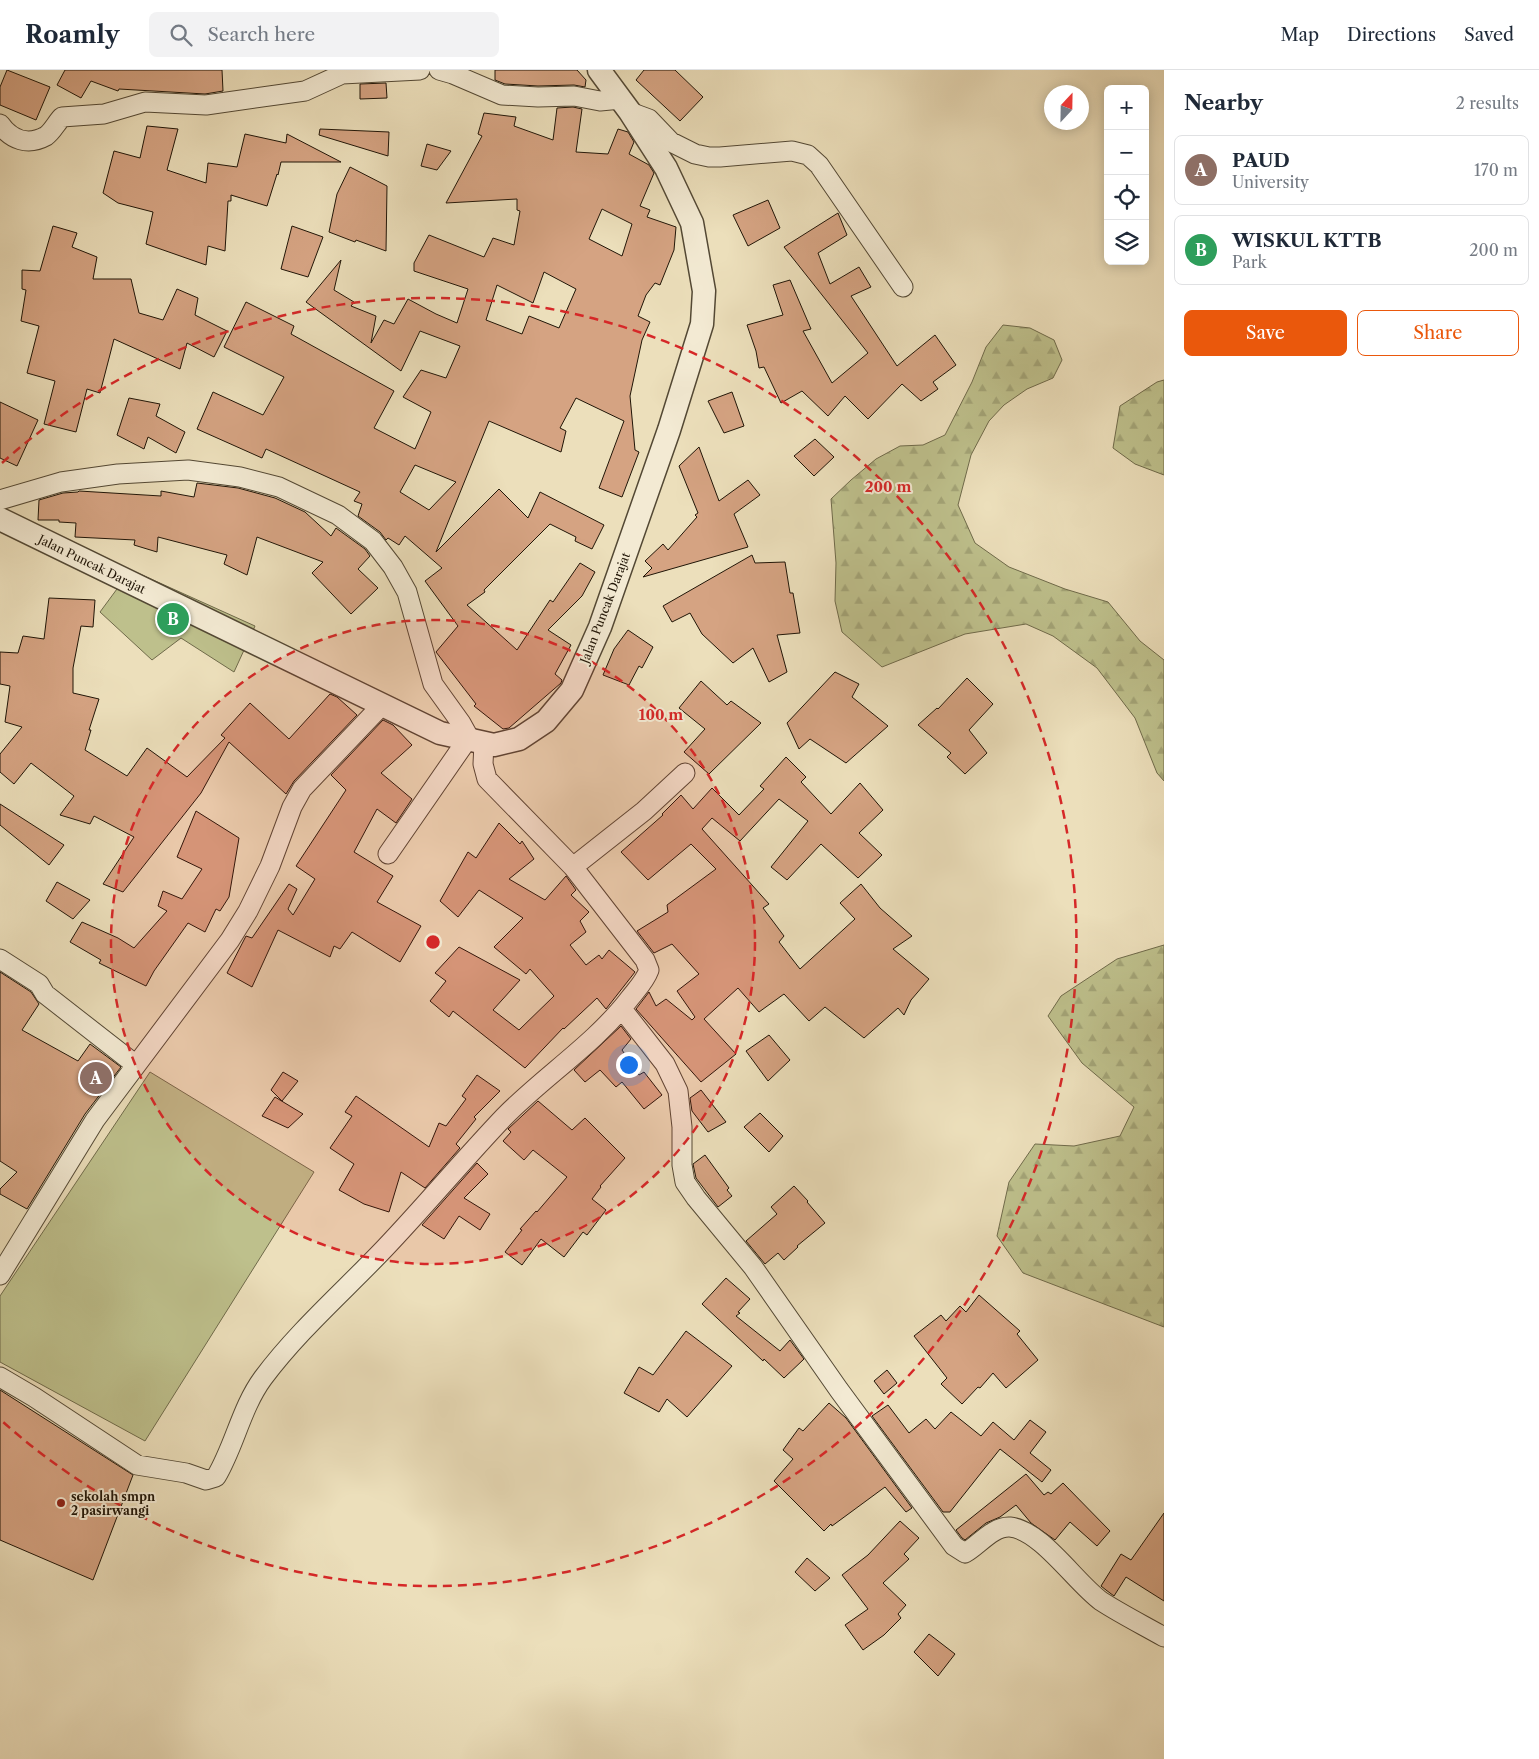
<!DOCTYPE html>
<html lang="en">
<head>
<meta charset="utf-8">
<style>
	:root { --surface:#fff; --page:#f2f2f3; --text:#1f2937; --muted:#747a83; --line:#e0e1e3; --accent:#ea580c }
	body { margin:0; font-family:"Libre Caslon Text",serif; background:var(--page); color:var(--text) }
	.controls { position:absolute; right:15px; top:15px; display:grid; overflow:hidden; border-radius:8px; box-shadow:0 2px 12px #0003 }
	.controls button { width:45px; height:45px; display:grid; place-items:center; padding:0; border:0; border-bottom:1px solid var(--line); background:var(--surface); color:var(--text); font:25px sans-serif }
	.compass { position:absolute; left:1044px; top:15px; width:45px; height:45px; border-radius:50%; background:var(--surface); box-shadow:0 2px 12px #0003; rotate:22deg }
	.you { position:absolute; left:628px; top:994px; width:18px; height:18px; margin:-12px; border:4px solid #fff; border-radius:50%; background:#1a73e8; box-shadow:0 0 0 8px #1a73e833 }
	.badge { display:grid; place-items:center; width:32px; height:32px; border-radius:50%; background:var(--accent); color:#fff; font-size:16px; font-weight:700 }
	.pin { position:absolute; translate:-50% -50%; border:2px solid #fff; box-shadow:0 1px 5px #0006 }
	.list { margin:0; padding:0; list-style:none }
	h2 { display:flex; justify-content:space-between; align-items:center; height:65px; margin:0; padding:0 20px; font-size:21px }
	h2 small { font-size:16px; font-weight:400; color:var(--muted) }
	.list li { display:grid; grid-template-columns:32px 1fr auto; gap:15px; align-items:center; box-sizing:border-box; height:70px; margin:0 10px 10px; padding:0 10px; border:1px solid var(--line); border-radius:8px }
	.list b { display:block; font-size:19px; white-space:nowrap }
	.list p { margin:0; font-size:16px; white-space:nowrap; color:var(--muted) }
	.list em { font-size:16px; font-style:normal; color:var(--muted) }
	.actions { display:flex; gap:10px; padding:15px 20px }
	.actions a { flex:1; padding:11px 0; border:1px solid var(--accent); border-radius:8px; text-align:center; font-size:18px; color:var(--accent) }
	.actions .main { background:var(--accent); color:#fff }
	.icon { flex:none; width:28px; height:28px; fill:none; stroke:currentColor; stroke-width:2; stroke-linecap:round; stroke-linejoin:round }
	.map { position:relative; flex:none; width:1164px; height:1689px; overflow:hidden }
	header { display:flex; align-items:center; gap:30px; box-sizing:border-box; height:70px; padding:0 25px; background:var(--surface); border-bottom:1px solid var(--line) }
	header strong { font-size:24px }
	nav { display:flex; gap:28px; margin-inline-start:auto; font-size:18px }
	.search { width:350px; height:45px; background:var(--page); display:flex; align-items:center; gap:12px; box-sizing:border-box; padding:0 18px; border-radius:8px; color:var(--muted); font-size:19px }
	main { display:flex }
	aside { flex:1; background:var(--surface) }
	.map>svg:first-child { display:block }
</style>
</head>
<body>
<header>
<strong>Roamly</strong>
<div class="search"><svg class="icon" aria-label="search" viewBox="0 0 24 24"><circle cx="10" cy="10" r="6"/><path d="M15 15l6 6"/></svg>Search here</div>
<nav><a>Map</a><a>Directions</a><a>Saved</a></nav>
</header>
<main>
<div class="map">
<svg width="1164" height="1689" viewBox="0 0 1164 1689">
	<defs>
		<pattern id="forest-firs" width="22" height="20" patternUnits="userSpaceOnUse" patternTransform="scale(1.25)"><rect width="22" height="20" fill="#bec08c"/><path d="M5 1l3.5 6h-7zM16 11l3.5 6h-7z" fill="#a3a477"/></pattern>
	</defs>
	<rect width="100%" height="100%" fill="#ecdfbb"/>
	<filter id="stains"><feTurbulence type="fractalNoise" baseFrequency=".004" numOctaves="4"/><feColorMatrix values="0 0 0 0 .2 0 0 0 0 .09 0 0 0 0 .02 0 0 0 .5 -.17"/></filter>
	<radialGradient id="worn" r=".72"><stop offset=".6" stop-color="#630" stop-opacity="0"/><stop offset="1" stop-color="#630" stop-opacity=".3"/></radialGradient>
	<path fill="url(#forest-firs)" stroke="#6f6a4a" d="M 1003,255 L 1030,258 L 1054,270 L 1062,290 L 1053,308 L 1027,319 L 1004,335 L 989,351 L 971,385 L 958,435 L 975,473 L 1009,497 L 1065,519 L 1108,532 L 1140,571 L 1164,590 L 1164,711 L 1157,703 L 1135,648 L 1097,598 L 1053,566 L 1026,554 L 965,564 L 882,597 L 842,562 L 835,531 L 836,493 L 831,429 L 851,410 L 876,389 L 900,376 L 923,375 L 945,365 L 972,312 L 986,277 Z
		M 1164,310 L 1164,405 L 1135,394 L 1113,378 L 1120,336 L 1157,312 Z
		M 1164,875 L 1164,1257 L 1023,1203 L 997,1166 L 1009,1112 L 1035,1074 L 1074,1076 L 1120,1066 L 1134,1037 L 1082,993 L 1048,946 L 1061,926 L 1117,889 Z"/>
	<path fill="#bec08c" stroke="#6f6a4a" d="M 131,500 L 255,556 L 234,602 L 181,568 L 152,590 L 100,542 Z
		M 150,1002 L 314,1102 L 145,1371 L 0,1292 L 0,1226 Z"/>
	<path fill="#d5a382" stroke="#201507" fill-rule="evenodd" d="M 7,0 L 50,17 L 36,50 L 0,35 L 0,17 Z
		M 65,0 L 222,0 L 223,21 L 205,24 L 119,19 L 118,21 L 91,11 L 81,28 L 57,15 Z
		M 495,0 L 577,0 L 586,10 L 585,17 L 574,15 L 538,16 L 505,14 L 495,10 Z
		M 644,0 L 675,0 L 703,27 L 680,51 L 636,10 Z
		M 386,13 L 387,28 L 360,29 L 360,14 Z
		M 573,37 L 582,39 L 576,82 L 608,84 L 618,59 L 628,62 L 634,72 L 629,84 L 649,95 L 654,103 L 640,136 L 650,140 L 647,147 L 676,157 L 674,180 L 660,215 L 655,213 L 646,225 L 638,246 L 650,252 L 642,270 L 630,326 L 635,380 L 639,382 L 622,427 L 599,418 L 624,351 L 576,328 L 560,358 L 566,361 L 561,382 L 489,351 L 436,482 L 499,419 L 528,448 L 540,422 L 604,455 L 592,479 L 575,471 L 576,467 L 550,454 L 484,520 L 485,522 L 467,535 L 517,580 L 550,530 L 553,532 L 580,493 L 595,502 L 582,526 L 548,560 L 571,575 L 555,604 L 562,610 L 561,613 L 509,658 L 503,659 L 474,636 L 476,634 L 436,582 L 458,556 L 425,511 L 442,498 L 405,466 L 399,475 L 388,468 L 386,470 L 380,462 L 358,446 L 362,434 L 354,431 L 360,422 L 266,379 L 262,388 L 197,359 L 213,322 L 263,345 L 284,307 L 224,277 L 246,232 L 294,256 L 291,264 L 394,321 L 374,358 L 415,379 L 431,342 L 403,327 L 421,300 L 446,308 L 460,276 L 420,261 L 401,301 L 306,232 L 341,190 L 334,220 L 354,232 L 351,236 L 376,246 L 371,273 L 384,250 L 394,254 L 408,229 L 436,244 L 457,253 L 468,219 L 414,201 L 414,193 L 429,165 L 484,187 L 493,168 L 514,175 L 520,141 L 517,140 L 517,129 L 446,133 L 482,66 L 478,64 L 484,43 L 516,47 L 514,56 L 553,70 L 557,38 ZM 602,139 L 632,154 L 622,186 L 589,169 ZM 544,202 L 576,219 L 559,258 L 529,246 L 522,264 L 486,250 L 497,215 L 533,233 ZM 415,395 L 456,412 L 429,440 L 400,422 Z
		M 147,56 L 178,59 L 167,100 L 206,113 L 208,93 L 237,97 L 245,64 L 286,73 L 287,64 L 341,92 L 281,92 L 278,105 L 277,104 L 267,136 L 231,125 L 231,131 L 228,131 L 225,181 L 208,176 L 206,195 L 146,174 L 153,142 L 118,133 L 103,123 L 114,81 L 140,88 Z
		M 320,59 L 389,62 L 388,86 L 319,65 Z
		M 427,74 L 451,81 L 437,100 L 421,96 Z
		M 350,97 L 387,116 L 386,181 L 356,170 L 355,172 L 329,162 L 337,124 Z
		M 768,130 L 780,158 L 748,176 L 733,145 Z
		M 838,143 L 847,165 L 818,183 L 830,214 L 859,197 L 871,217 L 851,226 L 897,296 L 935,265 L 956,295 L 933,312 L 938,319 L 921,331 L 902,314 L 868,349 L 845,326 L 828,346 L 802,321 L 781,333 L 764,297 L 759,298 L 756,281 L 747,255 L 783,245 L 773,215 L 790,210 L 811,259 L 803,261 L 832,313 L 868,283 L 784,177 Z
		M 53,156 L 77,163 L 72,177 L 97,187 L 93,209 L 131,209 L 139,243 L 163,250 L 177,219 L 198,228 L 195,245 L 227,261 L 214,287 L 187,273 L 180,299 L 114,269 L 100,323 L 87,319 L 76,362 L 44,354 L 55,311 L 27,303 L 39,256 L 21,251 L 26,220 L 22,219 L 22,200 L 40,201 Z
		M 292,156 L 323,167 L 308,207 L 281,199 Z
		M 732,322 L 744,356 L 724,363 L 708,331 Z
		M 129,328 L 160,334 L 156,346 L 185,362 L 176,383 L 148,367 L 144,379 L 117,365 Z
		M 0,332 L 38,350 L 17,396 L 0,388 Z
		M 815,369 L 834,387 L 814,406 L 794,386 Z
		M 699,377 L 719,431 L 748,410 L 760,425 L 734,444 L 748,477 L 643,507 L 652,498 L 645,491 L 663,474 L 668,480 L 697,447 L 695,445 L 698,443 L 679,396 Z
		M 197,413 L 238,418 L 275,428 L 305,442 L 331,466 L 336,458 L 365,479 L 370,486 L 358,499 L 378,518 L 351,544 L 312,503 L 323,492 L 257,467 L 247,505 L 224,494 L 227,485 L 158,467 L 157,482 L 134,475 L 135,470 L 75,467 L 76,453 L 59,452 L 59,450 L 38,450 L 39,430 L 63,423 L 78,422 L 79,421 L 161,426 L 161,421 L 194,427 Z
		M 752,485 L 755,493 L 785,492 L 790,523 L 793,523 L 800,563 L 777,565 L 787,602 L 769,612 L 753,578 L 733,593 L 702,564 L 690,543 L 672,552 L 663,536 Z
		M 49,528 L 95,530 L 93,557 L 81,556 L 73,598 L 73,623 L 99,629 L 89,660 L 91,660 L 85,680 L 127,706 L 147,678 L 187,707 L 225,668 L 221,665 L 250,633 L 289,669 L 330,624 L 337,627 L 357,645 L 294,711 L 286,724 L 229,672 L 201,723 L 123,822 L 103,814 L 134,767 L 94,746 L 90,754 L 60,745 L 74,726 L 31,693 L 14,714 L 0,702 L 0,684 L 22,657 L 5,652 L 10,616 L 0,614 L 0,582 L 18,583 L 23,566 L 44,569 Z
		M 628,560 L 653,577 L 642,598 L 639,596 L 629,615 L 603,605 L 614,579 Z
		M 835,602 L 859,614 L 852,627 L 888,656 L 846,693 L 810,669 L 799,679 L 787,653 Z
		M 967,608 L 993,634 L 969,660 L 987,683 L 965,704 L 947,687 L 951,683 L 918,655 L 937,638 L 938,639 Z
		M 701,611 L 727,635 L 731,631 L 761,653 L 709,704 L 684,682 L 705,659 L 679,638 Z
		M 383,650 L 393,655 L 412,675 L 381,703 L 412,729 L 396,753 L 377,739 L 354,782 L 393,806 L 377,832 L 421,856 L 400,892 L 352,862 L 340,879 L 334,876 L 330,887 L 278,860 L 252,917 L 227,903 L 246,866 L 252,868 L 289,814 L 297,819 L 288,839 L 293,845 L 315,809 L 296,796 L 346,720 L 331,705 Z
		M 786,687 L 806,707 L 801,712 L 831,744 L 860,713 L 883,740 L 859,763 L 882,785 L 858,808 L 821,774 L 787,810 L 771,797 L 808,751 L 779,729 L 740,771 L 712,748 L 702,759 L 769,834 L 763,838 L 784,866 L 779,872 L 800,899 L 855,849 L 840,833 L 861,814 L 880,838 L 912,866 L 893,879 L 929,909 L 911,930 L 904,945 L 898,938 L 864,968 L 825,937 L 809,951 L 784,924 L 759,942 L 738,918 L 704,949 L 736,984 L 701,1012 L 636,939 L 649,922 L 656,936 L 666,929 L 692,950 L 695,947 L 677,921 L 699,904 L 672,874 L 654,883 L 637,861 L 668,842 L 667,835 L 716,799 L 691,774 L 648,810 L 621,782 L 663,745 L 662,744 L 681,725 L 693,739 L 712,718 L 739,745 L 764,719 L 760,716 Z
		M 0,734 L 64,775 L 49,795 L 0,755 Z
		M 196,741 L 239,768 L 229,827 L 220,841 L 216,839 L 205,862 L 188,853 L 154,901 L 146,916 L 99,893 L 101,890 L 70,872 L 82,852 L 118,868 L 134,878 L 167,841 L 158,836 L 163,821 L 182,829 L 202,799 L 177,787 Z
		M 499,753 L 520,774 L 522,771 L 534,789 L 509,809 L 545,830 L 566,806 L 576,820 L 571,825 L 589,842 L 580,851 L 586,862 L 570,875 L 586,895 L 599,885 L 602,889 L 609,880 L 635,902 L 606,939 L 597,928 L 564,959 L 563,958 L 525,998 L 453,941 L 449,947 L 430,931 L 446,911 L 435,903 L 459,877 L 520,910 L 493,940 L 519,960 L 554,926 L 530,899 L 526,904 L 494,877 L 523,848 L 479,820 L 458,847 L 440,831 L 468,782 L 476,788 Z
		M 57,812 L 90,830 L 73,849 L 46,831 Z
		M 0,902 L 31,922 L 39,934 L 22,960 L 78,991 L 90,974 L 121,997 L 85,1044 L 27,1139 L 0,1124 L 0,1119 L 17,1102 L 0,1091 Z
		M 621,956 L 631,969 L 622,980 L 639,1005 L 644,1002 L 662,1025 L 644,1039 L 622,1012 L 616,1017 L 600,1000 L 585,1012 L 574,1000 Z
		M 769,965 L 790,990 L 768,1011 L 746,981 Z
		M 283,1002 L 298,1011 L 282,1031 L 271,1020 Z
		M 477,1005 L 500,1021 L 474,1047 L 476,1049 L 456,1074 L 460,1078 L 425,1118 L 401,1102 L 389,1142 L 364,1134 L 339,1120 L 354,1094 L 330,1078 L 352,1046 L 345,1042 L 356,1026 L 429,1077 L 439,1053 L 446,1056 L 466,1029 L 462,1026 Z
		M 701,1020 L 726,1052 L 708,1062 L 692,1041 L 690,1028 Z
		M 275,1027 L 303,1044 L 288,1058 L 262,1046 Z
		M 538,1031 L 572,1060 L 585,1048 L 625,1088 L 600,1116 L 601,1117 L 592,1129 L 606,1140 L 587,1165 L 583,1162 L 564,1187 L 541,1169 L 522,1195 L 505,1182 L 522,1160 L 520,1159 L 536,1141 L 537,1142 L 567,1107 L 533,1080 L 524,1090 L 503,1071 L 511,1062 L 508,1059 Z
		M 760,1043 L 783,1066 L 769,1082 L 744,1057 Z
		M 705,1085 L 729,1118 L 727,1120 L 732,1126 L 718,1137 L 696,1108 L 693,1094 Z
		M 477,1093 L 488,1104 L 464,1128 L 490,1144 L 480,1160 L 459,1146 L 444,1169 L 422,1155 Z
		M 794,1116 L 808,1131 L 807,1132 L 825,1153 L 797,1176 L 798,1177 L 784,1190 L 778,1183 L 765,1194 L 746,1171 L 777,1144 L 771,1137 Z
		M 726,1208 L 750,1229 L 738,1242 L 740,1243 L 736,1246 L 780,1281 L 790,1270 L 804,1289 L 784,1308 L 764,1289 L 763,1291 L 702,1234 Z
		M 979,1225 L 1020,1261 L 1017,1264 L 1038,1290 L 1006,1318 L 993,1303 L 980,1318 L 978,1317 L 962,1334 L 941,1314 L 947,1308 L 914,1266 L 941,1245 L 946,1251 L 960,1236 L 966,1242 Z
		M 686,1261 L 732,1296 L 687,1347 L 667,1329 L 659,1342 L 624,1323 L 639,1297 L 653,1305 Z
		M 887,1300 L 897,1313 L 884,1324 L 874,1311 Z
		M 0,1320 L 133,1405 L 93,1510 L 0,1470 Z
		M 829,1333 L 846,1348 L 912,1438 L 906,1442 L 885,1417 L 832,1456 L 831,1454 L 824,1461 L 774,1411 L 793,1389 L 783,1380 L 799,1358 L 803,1361 Z
		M 888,1335 L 909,1363 L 926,1349 L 935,1359 L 951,1342 L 981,1366 L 993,1352 L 1014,1370 L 1030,1350 L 1046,1362 L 1030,1383 L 1051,1400 L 1042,1412 L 1000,1379 L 950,1442 L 943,1442 L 872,1346 Z
		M 1026,1404 L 1044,1425 L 1048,1422 L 1051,1424 L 1063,1413 L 1110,1461 L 1097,1476 L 1070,1452 L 1055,1470 L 1031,1453 L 1016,1435 L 1000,1447 L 986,1453 L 965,1470 L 962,1468 L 956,1460 Z
		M 1164,1443 L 1164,1531 L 1126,1507 L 1114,1526 L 1106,1520 L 1101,1516 L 1121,1484 L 1131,1490 Z
		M 900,1451 L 919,1468 L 904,1484 L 909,1489 L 883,1513 L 906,1535 L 898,1544 L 901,1548 L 884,1565 L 863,1580 L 845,1555 L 868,1539 L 842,1505 L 868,1485 Z
		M 807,1488 L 830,1508 L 815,1521 L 795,1502 Z
		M 929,1564 L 955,1584 L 938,1606 L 914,1582 Z"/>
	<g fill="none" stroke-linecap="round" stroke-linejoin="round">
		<defs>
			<path id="minor" d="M 439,0 L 453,4 L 502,25 L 538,27 L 574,26 L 600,31 L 621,29
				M 630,42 L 649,49 L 671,72 L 695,84 L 709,87 L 720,87 L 792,81 L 808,85 L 819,95 L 903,217
				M 0,54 C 11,70 28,76 46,66 C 52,62 57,52 62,47 L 104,44 L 145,32 L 206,35 L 305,21 L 342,4 L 420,0
				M 0,430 L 61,412 L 118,404 L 188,400 L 240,407 L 279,417 L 338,445 L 373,471 L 393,497 L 407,522 L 433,614 L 461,653 L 471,671
				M 388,784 L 467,670
				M 573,797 L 644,741 L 685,703
				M 0,889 L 39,914 L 45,924 L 136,995
				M 622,939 L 665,994 L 678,1021 L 682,1057 L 682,1095 L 685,1112 L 696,1128 L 753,1197 L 839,1320 L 954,1476 L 965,1483 C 979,1475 993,1456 1010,1457 C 1041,1460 1076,1513 1101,1531 C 1121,1544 1143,1555 1164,1567
				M 0,1205 L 95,1050 L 230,870 L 248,841 L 270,796 L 292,737 L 302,719 L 382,635
				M 0,1307 L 34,1327 L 137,1395 L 186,1403 L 206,1410 L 216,1407 C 235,1375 241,1338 263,1308 C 298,1261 344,1221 384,1179 C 425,1136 463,1090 504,1047 C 544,1006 595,974 630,928 C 637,919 645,911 649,900 L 645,890 L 573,797 L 487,709 L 483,694 L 484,673"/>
			<path id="tertiary" d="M 0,449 L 440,663 L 494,675 L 519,669 L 546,651 L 572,620 L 600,557 L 669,360 L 702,254 L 704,221 L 692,153 L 666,98 L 630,42 L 599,0"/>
		</defs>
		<use href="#minor" stroke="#534834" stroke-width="21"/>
		<use href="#tertiary" stroke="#534834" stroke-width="25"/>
		<use href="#minor" stroke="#f3ead3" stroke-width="19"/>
		<use href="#tertiary" stroke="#f3ead3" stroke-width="22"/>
	</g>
	<circle cx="433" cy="872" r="322" fill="#d62828" fill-opacity=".12"/>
	<g fill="none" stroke="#d62828" stroke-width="2.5" stroke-dasharray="9 6">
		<circle cx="433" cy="872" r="322"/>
		<path d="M2 393A644 644 0 1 1 2 1351"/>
	</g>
	<circle fill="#8f2418" stroke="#f3ead3" stroke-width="2" cx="61" cy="1433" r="5"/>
	<g text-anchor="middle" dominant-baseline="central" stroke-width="4" stroke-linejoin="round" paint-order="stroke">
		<g font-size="12" fill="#201507" stroke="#f3ead3">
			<text transform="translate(92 494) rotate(26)">Jalan Puncak Darajat</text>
			<text transform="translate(605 538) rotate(-69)">Jalan Puncak Darajat</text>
		</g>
		<g font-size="12" font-weight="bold" fill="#201507" stroke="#f3ead3" text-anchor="start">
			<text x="71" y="1426">sekolah smpn<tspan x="71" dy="14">2 pasirwangi</tspan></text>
		</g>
	</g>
	<circle cx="433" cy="872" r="8" fill="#d62828" stroke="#f3ead3" stroke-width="2.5"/>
	<g font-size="15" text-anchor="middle" font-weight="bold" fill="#d62828" stroke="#f3ead3" stroke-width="4" stroke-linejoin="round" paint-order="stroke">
		<text x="888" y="422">200 m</text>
		<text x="661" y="650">100 m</text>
	</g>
	<rect width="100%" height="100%" filter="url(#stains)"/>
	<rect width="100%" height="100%" fill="url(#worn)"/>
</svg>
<div class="controls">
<button>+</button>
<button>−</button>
<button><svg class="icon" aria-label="locate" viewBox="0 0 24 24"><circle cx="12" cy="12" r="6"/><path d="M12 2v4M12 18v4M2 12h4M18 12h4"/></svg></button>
<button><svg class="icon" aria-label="layers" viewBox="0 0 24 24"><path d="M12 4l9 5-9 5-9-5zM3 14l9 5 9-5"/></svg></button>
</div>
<svg class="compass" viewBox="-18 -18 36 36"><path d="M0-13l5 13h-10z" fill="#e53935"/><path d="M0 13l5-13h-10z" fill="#747a83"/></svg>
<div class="you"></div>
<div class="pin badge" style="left:96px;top:1008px;background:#8d6e63">A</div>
<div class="pin badge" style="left:173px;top:549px;background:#2e9e5b">B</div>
</div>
<aside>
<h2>Nearby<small>2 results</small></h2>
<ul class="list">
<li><span class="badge" style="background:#8d6e63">A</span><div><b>PAUD</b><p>University</p></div><em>170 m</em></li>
<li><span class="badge" style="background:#2e9e5b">B</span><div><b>WISKUL KTTB</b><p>Park</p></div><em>200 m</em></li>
</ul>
<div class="actions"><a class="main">Save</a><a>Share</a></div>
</aside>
</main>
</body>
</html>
